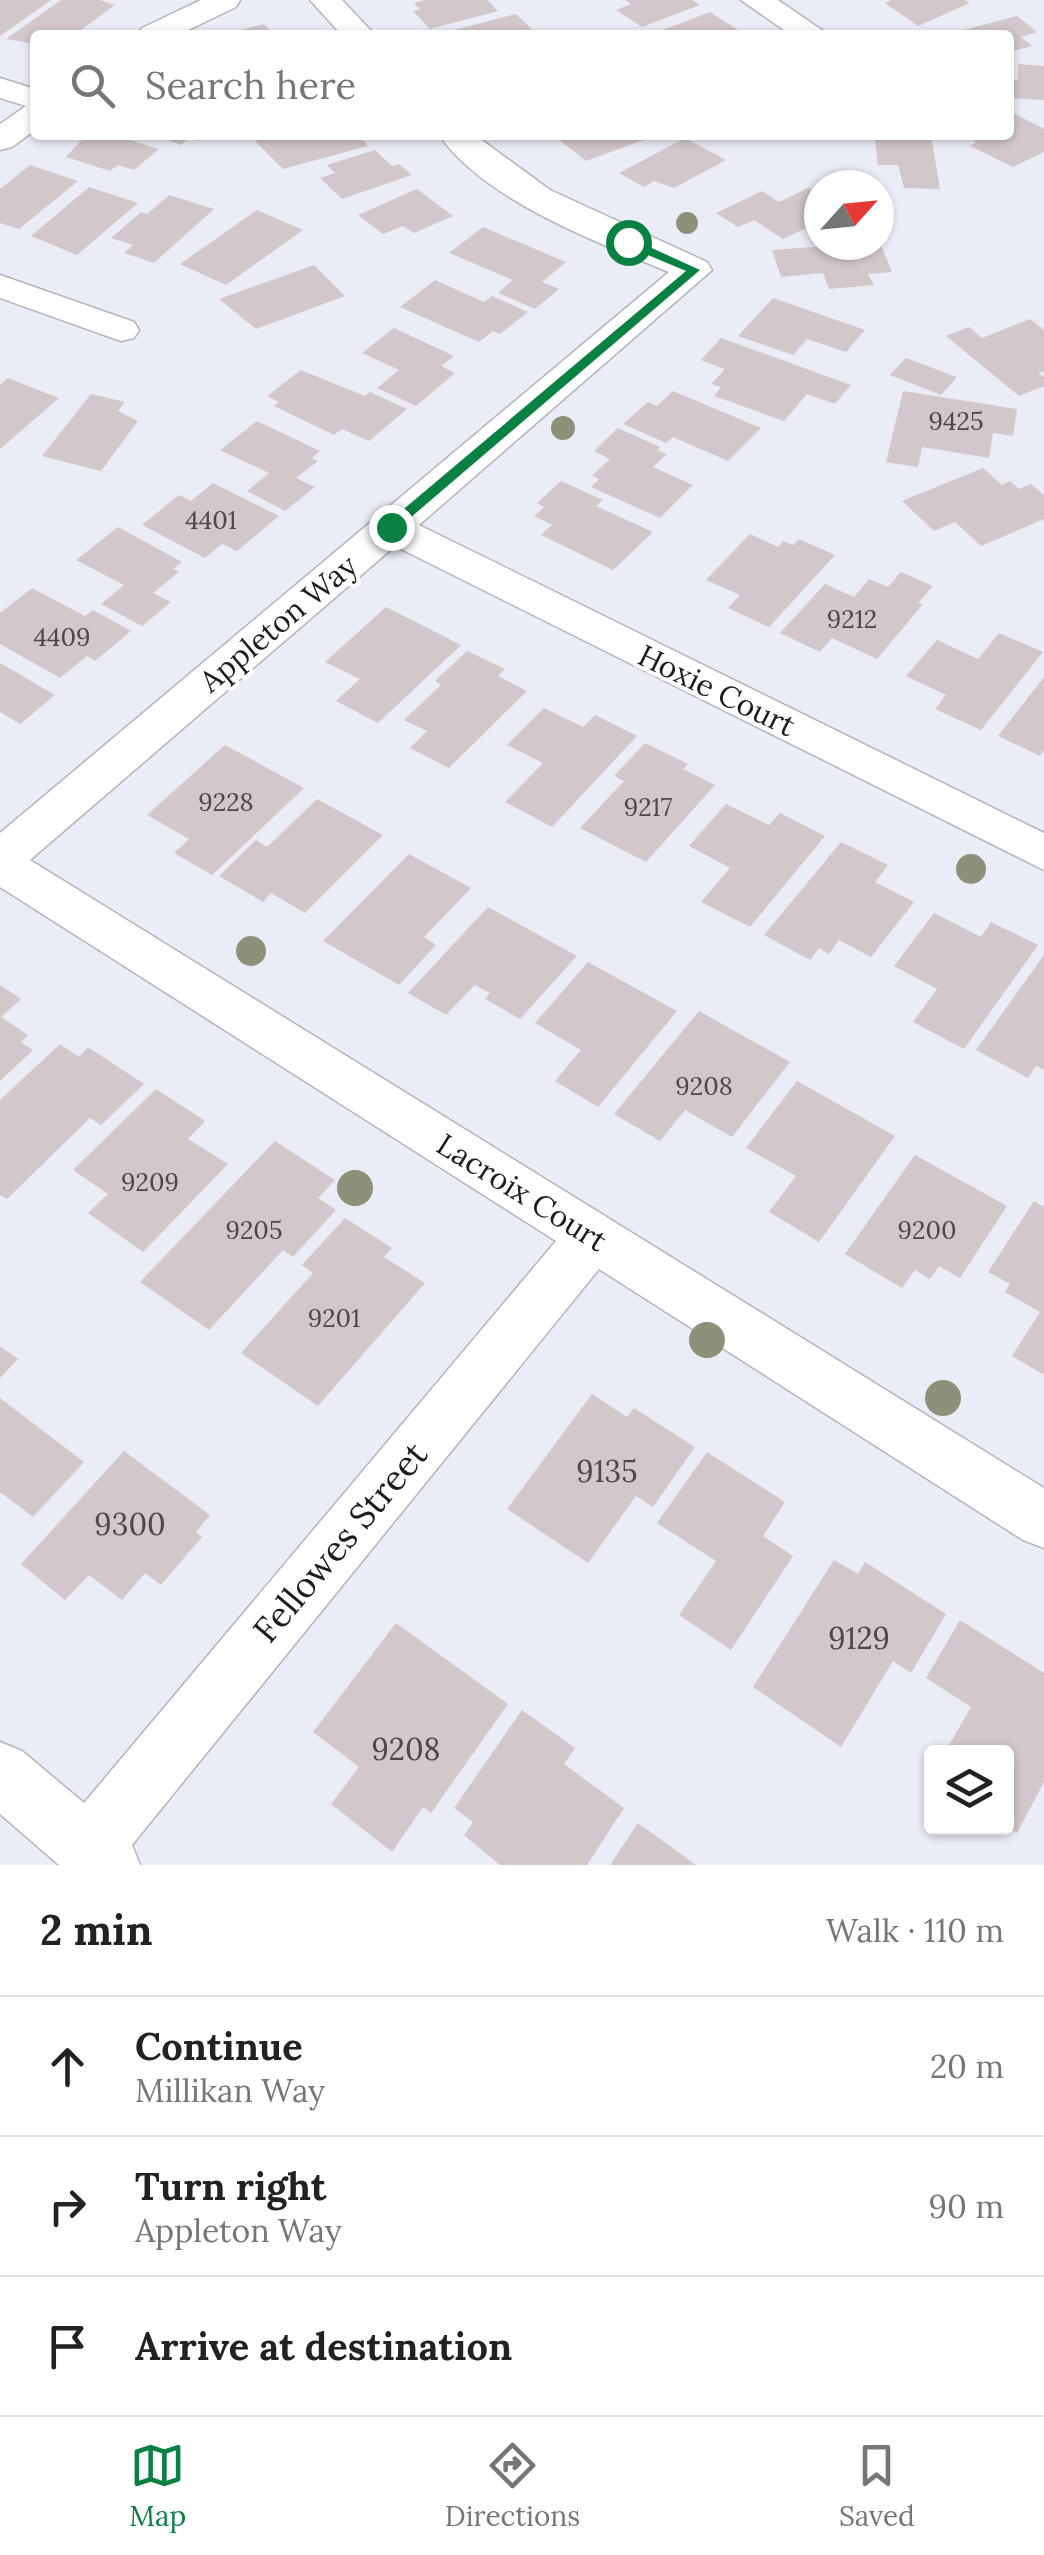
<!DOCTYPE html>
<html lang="en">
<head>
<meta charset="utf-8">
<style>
	:root { --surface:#fff; --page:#f6f6f6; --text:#222; --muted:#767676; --line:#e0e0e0; --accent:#0b8043 }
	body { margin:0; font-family:Lora,serif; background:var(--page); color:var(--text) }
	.controls { position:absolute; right:30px; bottom:30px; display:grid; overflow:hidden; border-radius:10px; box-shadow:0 2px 8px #0004 }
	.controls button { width:90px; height:90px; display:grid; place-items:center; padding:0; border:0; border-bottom:2px solid var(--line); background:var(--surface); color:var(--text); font:50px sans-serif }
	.compass { position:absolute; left:804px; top:170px; width:90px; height:90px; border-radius:50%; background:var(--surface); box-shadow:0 2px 8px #0004; rotate:63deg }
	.stop { position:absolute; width:30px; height:30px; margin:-22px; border:8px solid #0b8043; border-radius:50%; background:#fff }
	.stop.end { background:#0b8043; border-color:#fff; box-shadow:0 2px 10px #0008 }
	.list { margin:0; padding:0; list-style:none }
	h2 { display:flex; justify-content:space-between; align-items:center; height:130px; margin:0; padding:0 40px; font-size:42px }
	h2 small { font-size:32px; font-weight:400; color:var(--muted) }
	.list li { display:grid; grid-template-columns:65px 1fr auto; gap:30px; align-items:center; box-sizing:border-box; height:140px; padding:0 40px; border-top:2px solid var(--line) }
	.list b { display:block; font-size:38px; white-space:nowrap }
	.list p { margin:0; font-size:32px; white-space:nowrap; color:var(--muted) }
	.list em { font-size:32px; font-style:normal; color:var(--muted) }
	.icon { flex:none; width:55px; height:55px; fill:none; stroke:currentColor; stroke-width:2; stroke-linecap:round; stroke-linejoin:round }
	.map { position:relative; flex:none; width:1044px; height:1865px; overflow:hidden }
	.search { position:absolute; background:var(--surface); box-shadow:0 2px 8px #0004; left:30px; right:30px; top:30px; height:110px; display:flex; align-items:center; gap:25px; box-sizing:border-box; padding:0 35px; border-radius:10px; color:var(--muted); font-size:38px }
	.sheet { height:550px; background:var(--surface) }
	nav { display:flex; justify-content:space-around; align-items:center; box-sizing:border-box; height:140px; border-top:2px solid var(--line); background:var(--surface); font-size:28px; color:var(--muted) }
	nav a { display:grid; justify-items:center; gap:5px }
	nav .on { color:var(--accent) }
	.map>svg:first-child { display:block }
</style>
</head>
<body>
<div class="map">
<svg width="1044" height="1865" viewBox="0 0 1044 1865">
	<rect width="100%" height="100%" fill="#eaecf8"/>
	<path fill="#d4c7cc" d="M 0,0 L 51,0 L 0,36 Z
		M 61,0 L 100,0 L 115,5 L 74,35 L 35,35 L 35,44 L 6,39 Z
		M 426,0 L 487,0 L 498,11 L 430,29 L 413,11 L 420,9 L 414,3 Z
		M 625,0 L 692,0 L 700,5 L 642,27 L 616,10 L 631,4 Z
		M 891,0 L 965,0 L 970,3 L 918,26 L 885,3 Z
		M 710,12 L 746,35 L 649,35 Z
		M 516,14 L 538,35 L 439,35 L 439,34 Z
		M 1017,16 L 1037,32 L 1021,37 L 1032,46 L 1009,52 L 1009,35 L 959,35 L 964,30 Z
		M 264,24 L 274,35 L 225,35 L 225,34 Z
		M 1018,64 L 1044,66 L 1044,100 L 1009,98 L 1009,79 L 1018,80 Z
		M 1009,111 L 1044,129 L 1044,152 L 1013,167 L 970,146 L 976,142 L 964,135 L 1009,135 Z
		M 86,135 L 113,135 L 159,149 L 134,170 L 118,165 L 110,171 L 66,157 Z
		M 153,135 L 205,135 L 199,141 L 189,138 L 181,145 Z
		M 278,135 L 359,135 L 368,146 L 283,169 L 255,141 Z
		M 553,135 L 645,135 L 649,138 L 586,161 Z
		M 898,135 L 931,135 L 940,189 L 904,188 L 898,165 L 878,165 L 875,138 L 897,139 Z
		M 685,138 L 726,160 L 674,188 L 654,181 L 644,187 L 619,173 Z
		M 375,150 L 392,166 L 399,164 L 412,175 L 342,199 L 320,178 L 335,173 L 327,165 Z
		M 30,165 L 78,181 L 19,229 L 0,223 L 0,189 Z
		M 89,187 L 138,203 L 77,255 L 31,236 Z
		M 808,188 L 819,195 L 819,222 L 783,239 L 754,220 L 738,227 L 716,213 L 762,191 L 779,202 Z
		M 417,189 L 453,216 L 414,233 L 403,226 L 383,234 L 358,215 Z
		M 169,195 L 214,209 L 154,263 L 124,253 L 133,245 L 111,238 L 141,212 L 147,214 Z
		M 257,210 L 303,230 L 226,285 L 180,264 Z
		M 483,227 L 566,262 L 542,282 L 559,289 L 535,309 L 498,293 L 513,280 L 449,253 Z
		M 839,245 L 881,245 L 892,272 L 868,274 L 874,285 L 829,289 L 823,273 L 781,277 L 772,250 Z
		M 314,265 L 345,296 L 256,329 L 219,299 Z
		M 435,280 L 484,302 L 492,296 L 528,312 L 500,334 L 493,331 L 479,342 L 400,307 Z
		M 773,298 L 865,330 L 846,352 L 807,339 L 793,355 L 738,336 Z
		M 1030,319 L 1044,330 L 1044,371 L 1038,373 L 1044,377 L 1044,386 L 1019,396 L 946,336 L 969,327 L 982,338 Z
		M 394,328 L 454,356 L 441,366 L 455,373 L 416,406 L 377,388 L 399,370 L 362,353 Z
		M 721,338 L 851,385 L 835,404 L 807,394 L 784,421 L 714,396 L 721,387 L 711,384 L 725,369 L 701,360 Z
		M 906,358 L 957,377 L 941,395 L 890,375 Z
		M 301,370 L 365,396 L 370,392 L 407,409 L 369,441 L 342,429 L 334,435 L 274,406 L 279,402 L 267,396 Z
		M 8,378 L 59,398 L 0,449 L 0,385 Z
		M 673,391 L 761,428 L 728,461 L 673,437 L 666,443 L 623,424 L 648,402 L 657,406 Z
		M 903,391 L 1017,409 L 1013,436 L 993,433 L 989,458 L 922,447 L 918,467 L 886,462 Z
		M 91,394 L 125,402 L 118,411 L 138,421 L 101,471 L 42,456 Z
		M 257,421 L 320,451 L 312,458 L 318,461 L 296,478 L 315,487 L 285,511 L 247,491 L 269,473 L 220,450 Z
		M 618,428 L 660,447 L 657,450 L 667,454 L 653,467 L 693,485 L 660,518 L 591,487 L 599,479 L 592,476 L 610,459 L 594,451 Z
		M 983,468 L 1002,485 L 1010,481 L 1019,489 L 1031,484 L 1044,495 L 1044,519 L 981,546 L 955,522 L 934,531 L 902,501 Z
		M 561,481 L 603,500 L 596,506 L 653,532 L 613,570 L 541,535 L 552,525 L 534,516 L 544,507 L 537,503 Z
		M 213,483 L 279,516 L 237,551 L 222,544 L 205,558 L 142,525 L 179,495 L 191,501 Z
		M 118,527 L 182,562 L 173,569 L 179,572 L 153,593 L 171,602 L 142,626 L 101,604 L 124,585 L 76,560 Z
		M 750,534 L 778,547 L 783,541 L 793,545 L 799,539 L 835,555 L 769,627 L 728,608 L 740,595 L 706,580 Z
		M 901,572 L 933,586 L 918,603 L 923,604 L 877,659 L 832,638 L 820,652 L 780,633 L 825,584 L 854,597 L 869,579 L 888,587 Z
		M 32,588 L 85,616 L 93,610 L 131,631 L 95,661 L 87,656 L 60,678 L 0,644 L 0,613 Z
		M 386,607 L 461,645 L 378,723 L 336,701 L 360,679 L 325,662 Z
		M 999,633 L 1043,652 L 981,730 L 935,709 L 946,695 L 906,676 L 937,640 L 978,659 Z
		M 467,651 L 505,669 L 498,676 L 527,691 L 449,768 L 410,748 L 427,731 L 404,720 L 441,685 L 435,681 Z
		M 0,663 L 55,695 L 20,724 L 0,712 Z
		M 1044,677 L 1044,751 L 1040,756 L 998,736 Z
		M 544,708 L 583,727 L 595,715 L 637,736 L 552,827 L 505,802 L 543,763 L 507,745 Z
		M 645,743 L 688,764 L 683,769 L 715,785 L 646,862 L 580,828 L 624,781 L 614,776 Z
		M 225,745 L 304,788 L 212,875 L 174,853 L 189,839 L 147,815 Z
		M 317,799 L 383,835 L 305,913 L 271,893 L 263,902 L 219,876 L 256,840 L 267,847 Z
		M 726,804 L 769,825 L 780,813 L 825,836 L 750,927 L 701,902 L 730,868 L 689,846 Z
		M 841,842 L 888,865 L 875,882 L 914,902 L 871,957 L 839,940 L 829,954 L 819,948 L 810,960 L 764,935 Z
		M 409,854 L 471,888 L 424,937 L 436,945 L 399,985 L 323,941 Z
		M 488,907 L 577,956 L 520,1019 L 485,999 L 490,993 L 475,985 L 446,1015 L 408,993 Z
		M 934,913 L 981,937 L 991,922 L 1038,945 L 964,1049 L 913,1022 L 937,989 L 894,966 Z
		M 1044,955 L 1044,1070 L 1036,1066 L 1028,1078 L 976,1050 Z
		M 588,962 L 677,1011 L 598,1107 L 555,1081 L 581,1050 L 535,1023 Z
		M 0,985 L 21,999 L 1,1017 L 28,1035 L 21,1042 L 33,1050 L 0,1081 Z
		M 699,1011 L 790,1062 L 732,1137 L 685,1110 L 660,1141 L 614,1114 Z
		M 60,1044 L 79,1057 L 88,1047 L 144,1084 L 101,1125 L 90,1118 L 7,1199 L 0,1195 L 0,1100 Z
		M 797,1081 L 895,1136 L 819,1242 L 769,1212 L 796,1176 L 746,1148 Z
		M 156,1089 L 205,1121 L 188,1139 L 228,1164 L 143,1252 L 88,1213 L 108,1194 L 73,1170 Z
		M 275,1141 L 335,1180 L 318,1198 L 336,1210 L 293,1257 L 283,1250 L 209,1330 L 140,1282 Z
		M 915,1155 L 1007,1206 L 960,1278 L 939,1266 L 930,1279 L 915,1270 L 902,1288 L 845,1254 Z
		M 1034,1201 L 1044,1207 L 1044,1375 L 1012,1356 L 1040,1312 L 1005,1292 L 1010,1284 L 988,1272 Z
		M 345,1218 L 392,1248 L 384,1257 L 425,1283 L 318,1406 L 241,1353 L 313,1273 L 302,1265 Z
		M 0,1346 L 18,1359 L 0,1378 Z
		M 592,1394 L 627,1417 L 634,1408 L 695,1447 L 653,1507 L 636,1496 L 588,1563 L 507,1509 Z
		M 0,1398 L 84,1462 L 33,1517 L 0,1492 Z
		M 124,1451 L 210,1515 L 196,1532 L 202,1537 L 161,1585 L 145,1573 L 122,1600 L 89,1575 L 65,1600 L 21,1564 Z
		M 707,1452 L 785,1502 L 763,1536 L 793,1556 L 731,1650 L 679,1615 L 716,1561 L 657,1523 Z
		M 834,1560 L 858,1574 L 865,1562 L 946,1614 L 911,1673 L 893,1661 L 841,1747 L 753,1687 Z
		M 960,1620 L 1044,1673 L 1044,1782 L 1017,1833 L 1006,1826 L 1006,1752 L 945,1752 L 971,1707 L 926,1678 Z
		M 396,1623 L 508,1704 L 431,1813 L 423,1807 L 392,1852 L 331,1804 L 359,1767 L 313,1732 Z
		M 522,1710 L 575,1748 L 564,1764 L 624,1808 L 587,1865 L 500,1865 L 464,1835 L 473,1822 L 454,1808 Z
		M 638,1823 L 696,1865 L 610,1865 Z"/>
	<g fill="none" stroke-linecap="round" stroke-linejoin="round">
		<defs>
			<path id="street" d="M 201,0 L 240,0 L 236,7 L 178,35 L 137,35 L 142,28 Z
				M 310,0 L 342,0 L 375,35 L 342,35 Z
				M 741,0 L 778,0 L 829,35 L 791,35 Z
				M 0,78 L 35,89 L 35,130 L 12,147 L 0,150 L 0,124 L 26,106 L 0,98 Z
				M 439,135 L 475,135 L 550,190 L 707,262 L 712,270 L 419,525 L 1044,833 L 1044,870 L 395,546 L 30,860 L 1044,1488 L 1044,1548 L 1023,1540 L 599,1269 L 132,1845 L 140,1865 L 59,1865 L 0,1814 L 0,1742 L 22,1751 L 84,1803 L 556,1241 L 0,887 L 0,833 L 669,272 C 597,242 485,201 439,135 Z
				M 0,275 L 134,322 L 139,330 L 134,338 L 121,341 L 0,298 Z"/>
		</defs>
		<use href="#street" stroke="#b2b4c0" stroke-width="3"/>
		<use href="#street" fill="#fff" fill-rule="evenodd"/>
	</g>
	<g fill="#8c917a">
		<circle cx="687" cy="223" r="11"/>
		<circle cx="563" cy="428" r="12"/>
		<circle cx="971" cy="869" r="15"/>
		<circle cx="251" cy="951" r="15"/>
		<circle cx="355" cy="1188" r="18"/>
		<circle cx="707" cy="1340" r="18"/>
		<circle cx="943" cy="1398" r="18"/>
	</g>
	<path fill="#0b8043" d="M 624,239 L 632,239 L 700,270 L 396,530 L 386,530 L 386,524 L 686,271 L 624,245 Z"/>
	<g text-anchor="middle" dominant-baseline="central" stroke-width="8" stroke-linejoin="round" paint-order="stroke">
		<g font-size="25" fill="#4b484c">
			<text x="956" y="421">9425</text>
			<text x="211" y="520">4401</text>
			<text x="852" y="619">9212</text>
			<text x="62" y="637">4409</text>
			<text x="226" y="802">9228</text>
			<text x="648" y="807">9217</text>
			<text x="704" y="1086">9208</text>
			<text x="150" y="1182">9209</text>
			<text x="254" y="1230">9205</text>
			<text x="927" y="1230">9200</text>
			<text x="334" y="1318">9201</text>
		</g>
		<g font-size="30" fill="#1d1d21" stroke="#fff">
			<text transform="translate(278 623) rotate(-40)">Appleton Way</text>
			<text transform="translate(717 690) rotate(26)">Hoxie Court</text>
			<text transform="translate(522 1192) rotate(32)">Lacroix Court</text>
		</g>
		<g font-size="30" fill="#4b484c">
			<text x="607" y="1471">9135</text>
			<text x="130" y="1524">9300</text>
			<text x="859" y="1638">9129</text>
			<text x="406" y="1749">9208</text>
		</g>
		<g font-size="35" fill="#1d1d21" stroke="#fff">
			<text transform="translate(340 1542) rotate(-50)">Fellowes Street</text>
		</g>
	</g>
</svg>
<div class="controls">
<button><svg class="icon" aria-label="layers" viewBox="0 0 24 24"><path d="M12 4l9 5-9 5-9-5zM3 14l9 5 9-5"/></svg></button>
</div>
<svg class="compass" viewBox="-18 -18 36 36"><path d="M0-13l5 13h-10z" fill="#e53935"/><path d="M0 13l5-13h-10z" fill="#767676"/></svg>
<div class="stop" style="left:628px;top:242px"></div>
<div class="stop end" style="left:391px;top:527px"></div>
<div class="search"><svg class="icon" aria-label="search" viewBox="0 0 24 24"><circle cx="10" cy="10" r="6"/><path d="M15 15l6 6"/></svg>Search here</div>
</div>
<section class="sheet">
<h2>2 min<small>Walk · 110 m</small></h2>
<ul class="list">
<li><svg class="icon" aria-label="ahead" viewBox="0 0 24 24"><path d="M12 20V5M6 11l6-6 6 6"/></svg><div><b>Continue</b><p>Millikan Way</p></div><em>20 m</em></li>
<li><svg class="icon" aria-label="right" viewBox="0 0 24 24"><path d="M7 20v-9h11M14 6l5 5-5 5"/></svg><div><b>Turn right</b><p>Appleton Way</p></div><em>90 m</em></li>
<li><svg class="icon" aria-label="arrive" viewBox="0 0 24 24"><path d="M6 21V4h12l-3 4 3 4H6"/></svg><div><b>Arrive at destination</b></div></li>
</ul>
</section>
<nav>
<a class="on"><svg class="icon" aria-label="map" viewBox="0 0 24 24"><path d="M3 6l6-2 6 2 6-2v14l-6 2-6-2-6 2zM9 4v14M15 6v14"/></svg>Map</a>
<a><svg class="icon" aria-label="directions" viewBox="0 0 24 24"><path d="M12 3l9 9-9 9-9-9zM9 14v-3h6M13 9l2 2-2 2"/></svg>Directions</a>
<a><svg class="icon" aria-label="saved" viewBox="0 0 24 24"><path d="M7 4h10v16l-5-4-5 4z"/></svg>Saved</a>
</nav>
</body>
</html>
